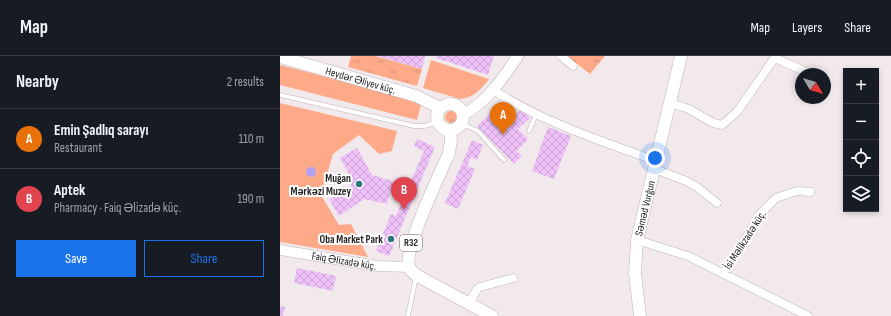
<!DOCTYPE html>
<html lang="en">
<head>
<meta charset="utf-8">
<style>
	:root { --surface:#171b24; --page:#242831; --text:#f1f3f6; --muted:#9ea1a6; --line:#363941; --accent:#1a73e8 }
	body { margin:0; font-family:"Sofia Sans Condensed",sans-serif; background:var(--page); color:var(--text) }
	.controls { position:absolute; right:12px; top:12px; display:grid; overflow:hidden; border-radius:0px; box-shadow:0 2px 6px #0003 }
	.controls button { width:36px; height:36px; display:grid; place-items:center; padding:0; border:0; border-bottom:1px solid var(--line); background:var(--surface); color:var(--text); font:20px sans-serif }
	.compass { position:absolute; left:515px; top:12px; width:36px; height:36px; border-radius:50%; background:var(--surface); box-shadow:0 2px 6px #0003; rotate:128deg }
	.you { position:absolute; left:375px; top:102px; width:14px; height:14px; margin:-10px; border:3px solid #fff; border-radius:50%; background:#1a73e8; box-shadow:0 0 0 6px #1a73e833 }
	.badge { display:grid; place-items:center; width:26px; height:26px; border-radius:50%; background:var(--accent); color:#fff; font-size:13px; font-weight:700 }
	.pin { position:absolute; translate:-50% -33px; filter:drop-shadow(0 1px 2px #0008) }
	.pin::after { content:''; position:absolute; top:21px; width:14px; height:12px; background:inherit; clip-path:polygon(0 0,100% 0,50% 100%) }
	.list { margin:0; padding:0; list-style:none }
	h2 { display:flex; justify-content:space-between; align-items:center; height:52px; margin:0; padding:0 16px; font-size:17px }
	h2 small { font-size:13px; font-weight:400; color:var(--muted) }
	.list li { display:grid; grid-template-columns:26px 1fr auto; gap:12px; align-items:center; box-sizing:border-box; height:60px; padding:0 16px; border-top:1px solid var(--line) }
	.list b { display:block; font-size:15px; white-space:nowrap }
	.list p { margin:0; font-size:13px; white-space:nowrap; color:var(--muted) }
	.list em { font-size:13px; font-style:normal; color:var(--muted) }
	.actions { display:flex; gap:8px; padding:12px 16px }
	.actions a { flex:1; padding:9px 0; border:1px solid var(--accent); border-radius:0px; text-align:center; font-size:14px; color:var(--accent) }
	.actions .main { background:var(--accent); color:#fff }
	.icon { flex:none; width:22px; height:22px; fill:none; stroke:currentColor; stroke-width:2; stroke-linecap:round; stroke-linejoin:round }
	.map { position:relative; flex:none; width:611px; height:260px; overflow:hidden }
	header { display:flex; align-items:center; gap:24px; box-sizing:border-box; height:56px; padding:0 20px; background:var(--surface); border-bottom:1px solid var(--line) }
	header strong { font-size:19px }
	nav { display:flex; gap:22px; margin-inline-start:auto; font-size:14px }
	main { display:flex }
	aside { flex:1; background:var(--surface) }
	.map>svg:first-child { display:block }
</style>
</head>
<body>
<header>
<strong>Map</strong>
<nav><a>Map</a><a>Layers</a><a>Share</a></nav>
</header>
<main>
<aside>
<h2>Nearby<small>2 results</small></h2>
<ul class="list">
<li><span class="badge" style="background:#e8710a">A</span><div><b>Emin Şadlıq sarayı</b><p>Restaurant</p></div><em>110 m</em></li>
<li><span class="badge" style="background:#e0444e">B</span><div><b>Aptek</b><p>Pharmacy · Faiq Əlizadə küç.</p></div><em>190 m</em></li>
</ul>
<div class="actions"><a class="main">Save</a><a>Share</a></div>
</aside>
<div class="map">
<svg width="611" height="260" viewBox="0 0 611 260">
	<defs>
		<pattern id="grass-tufts" width="24" height="20" patternUnits="userSpaceOnUse"><rect width="24" height="20" fill="#feaa88"/><path d="M3 7l-1-3M5 7V3M7 7l1-3M15 17l-1-3M17 17v-4M19 17l1-3" fill="none" stroke="#d99275"/></pattern>
		<pattern id="building-cross-hatch" width="8" height="8" patternUnits="userSpaceOnUse"><rect width="8" height="8" fill="#eec1f8"/><path d="M0 0l8 8M0 8l8-8" fill="none" stroke="#cca5d4"/></pattern>
	</defs>
	<rect width="100%" height="100%" fill="#f2e9ed"/>
	<path fill="url(#grass-tufts)" d="M 71,0 L 95,0 L 142,13 L 137,30 L 68,11 Z
		M 287,0 L 325,0 L 310,18 Z
		M165 61a6 6 0 1 1 12 0a6 6 0 1 1-12 0Z"/>
	<path fill="#feaa88" d="M 151,4 L 209,23 C 201,33 194,42 180,43 L 143,32 Z
		M 0,9 L 142,45 L 137,64 L 0,29 Z
		M 0,47 L 117,75 L 112,95 L 99,98 L 79,79 L 53,98 L 41,139 L 59,169 L 71,168 L 88,201 L 0,186 Z"/>
	<path fill="#b1a1ef" d="M26 116a5 5 0 1 1 10 0a5 5 0 1 1-10 0Z"/>
	<path fill="url(#building-cross-hatch)" d="M 97,0 L 145,0 L 142,13 Z
		M 156,0 L 214,0 L 208,19 L 156,2 Z
		M 217,50 L 230,63 L 241,53 L 250,62 L 238,73 L 248,83 L 237,95 L 242,100 L 234,108 L 197,70 Z
		M 268,71 L 291,80 L 274,123 L 252,115 Z
		M 137,83 L 155,91 L 109,200 L 96,195 L 111,158 L 116,160 L 144,95 L 134,90 Z
		M 192,84 L 203,89 L 197,104 L 191,101 L 187,110 L 195,113 L 178,153 L 165,147 Z
		M 77,92 L 92,119 L 113,125 L 107,148 L 84,143 L 59,160 L 49,143 L 71,130 L 72,123 L 60,102 Z
		M 17,212 L 56,220 L 53,235 L 14,227 Z
		M 0,250 L 5,251 L 3,260 L 0,260 Z"/>
	<g fill="none" stroke-linecap="round" stroke-linejoin="round">
		<defs>
			<path id="service" d="M 0,39 L 134,70 L 144,70 L 158,66
				M 182,68 L 198,75 L 224,104
				M 249,75 L 256,59
				M 128,260 L 136,221"/>
			<path id="minor" d="M 281,0 L 293,10
				M 495,2 L 529,17
				M 213,34 C 265,67 319,84 376,105
				M 390,47 L 409,53 L 433,67 L 442,69 L 457,56 L 496,0
				M 375,113 L 406,125 L 417,131 L 437,147
				M 357,184 L 408,200 L 528,260
				M 443,218 L 461,191 L 479,159 L 496,142 L 517,135 L 530,136
				M 189,248 L 197,233 L 200,231 L 233,222"/>
			<g id="tertiary">
				<path id="s1" d="M 0,194 L 97,210 L 129,211"/>
			</g>
			<path id="secondary" d="M 183,59 C 207,46 223,22 238,0"/>
			<g id="primary">
				<path id="s2" d="M 0,1 L 136,40 L 160,52"/>
				<circle cx="170" cy="61" r="13"/>
				<path d="M 170,74 L 171,85 L 169,97 C 160,118 124,191 129,210 C 130,214 133,217 136,219 L 212,260"/>
				<path id="s3" d="M 360,260 L 355,217 L 357,184 L 401,0"/>
			</g>
		</defs>
		<use href="#service" stroke="#bcb4b7" stroke-width="5"/>
		<use href="#minor" stroke="#bcb4b7" stroke-width="9"/>
		<use href="#tertiary" stroke="#bcb4b7" stroke-width="11"/>
		<use href="#secondary" stroke="#bcb4b7" stroke-width="12"/>
		<use href="#primary" stroke="#bcb4b7" stroke-width="13"/>
		<use href="#service" stroke="#fff" stroke-width="4"/>
		<use href="#minor" stroke="#fff" stroke-width="8"/>
		<use href="#tertiary" stroke="#fff" stroke-width="10"/>
		<use href="#secondary" stroke="#fff" stroke-width="11"/>
		<use href="#primary" stroke="#fff" stroke-width="12"/>
	</g>
	<g fill="#2f7682" stroke="#fff" stroke-width="1.5">
		<circle cx="79" cy="128" r="4"/>
		<circle cx="111" cy="183" r="4"/>
	</g>
	<g text-anchor="middle" dominant-baseline="central" stroke-width="4" stroke-linejoin="round" paint-order="stroke">
		<rect fill="#fff" stroke="#646263" stroke-width="1" x="120" y="179" width="22" height="16" rx="3"/>
		<g font-size="10" font-weight="bold" fill="#221f20">
			<text x="131" y="187">R32</text>
		</g>
		<g font-size="11" fill="#221f20" stroke="#fff">
			<text stroke="none"><textPath href="#s2" startOffset="84">Heydər Əliyev küç.</textPath></text>
			<text stroke="none"><textPath href="#s3" startOffset="109">Səməd Vurğun</textPath></text>
			<text transform="translate(465 184) rotate(-57)">İsi Məlikzadə küç.</text>
			<text stroke="none"><textPath href="#s1" startOffset="65">Faiq Əlizadə küç.</textPath></text>
		</g>
		<g font-size="11" font-weight="bold" fill="#221f20" stroke="#fff" text-anchor="end">
			<text x="71" y="122">Muğan<tspan x="71" dy="13">Mərkəzi Muzey</tspan></text>
			<text x="103" y="183">Oba Market Park</text>
		</g>
	</g>
</svg>
<div class="controls">
<button>+</button>
<button>−</button>
<button><svg class="icon" aria-label="locate" viewBox="0 0 24 24"><circle cx="12" cy="12" r="6"/><path d="M12 2v4M12 18v4M2 12h4M18 12h4"/></svg></button>
<button><svg class="icon" aria-label="layers" viewBox="0 0 24 24"><path d="M12 4l9 5-9 5-9-5zM3 14l9 5 9-5"/></svg></button>
</div>
<svg class="compass" viewBox="-18 -18 36 36"><path d="M0-13l5 13h-10z" fill="#e53935"/><path d="M0 13l5-13h-10z" fill="#9ea1a6"/></svg>
<div class="you"></div>
<div class="pin badge" style="left:223px;top:79px;background:#e8710a">A</div>
<div class="pin badge" style="left:124px;top:154px;background:#e0444e">B</div>
</div>
</main>
</body>
</html>
